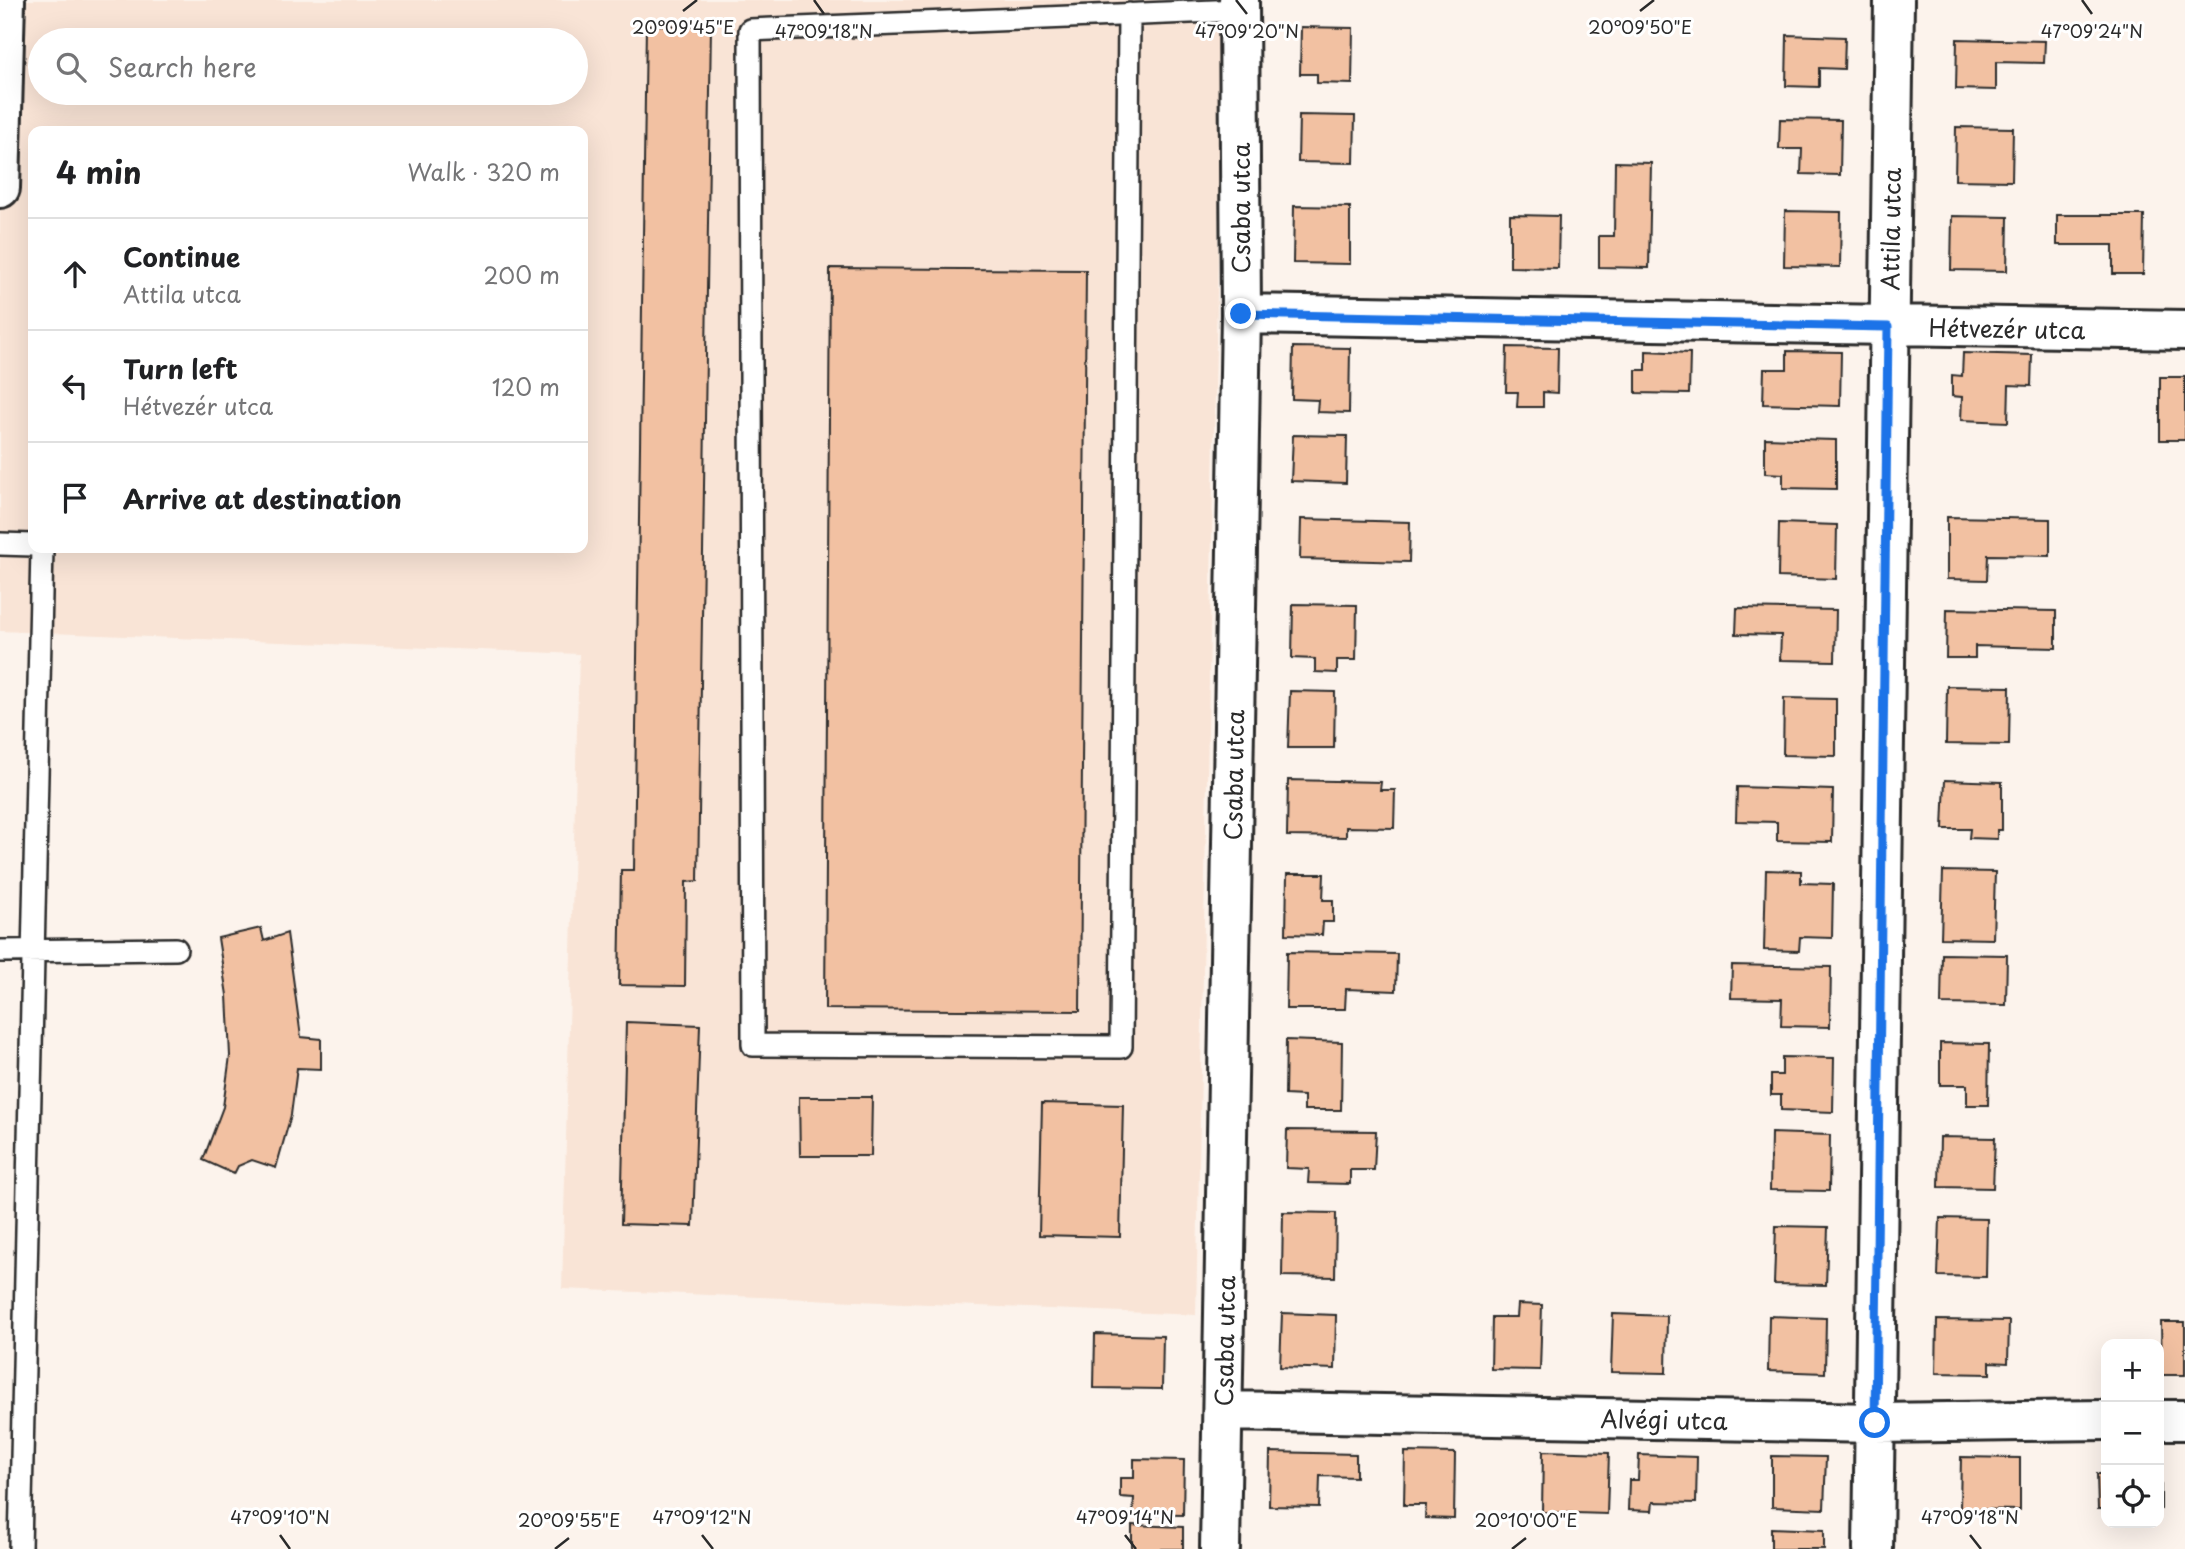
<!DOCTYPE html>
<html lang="en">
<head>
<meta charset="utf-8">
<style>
	:root { --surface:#fff; --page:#f2f2f2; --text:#202124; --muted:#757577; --line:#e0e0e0 }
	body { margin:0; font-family:"Playpen Sans",sans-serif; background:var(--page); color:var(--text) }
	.controls { position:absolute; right:21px; bottom:21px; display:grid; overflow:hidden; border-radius:14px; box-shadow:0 7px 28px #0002 }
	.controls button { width:63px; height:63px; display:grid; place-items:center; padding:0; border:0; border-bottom:2px solid var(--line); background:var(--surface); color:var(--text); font:35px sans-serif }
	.stop { position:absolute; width:21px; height:21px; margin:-16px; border:5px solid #1a73e8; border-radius:50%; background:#fff }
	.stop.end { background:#1a73e8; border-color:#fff; box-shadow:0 2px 7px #0008 }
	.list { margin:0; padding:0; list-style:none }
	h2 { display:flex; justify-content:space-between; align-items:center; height:91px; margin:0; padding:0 28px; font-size:30px }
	h2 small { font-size:23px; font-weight:400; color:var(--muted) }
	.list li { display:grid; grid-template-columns:46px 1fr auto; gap:21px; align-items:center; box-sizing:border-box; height:112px; padding:0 28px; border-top:2px solid var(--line) }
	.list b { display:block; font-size:26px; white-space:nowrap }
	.list p { margin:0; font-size:23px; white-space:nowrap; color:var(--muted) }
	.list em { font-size:23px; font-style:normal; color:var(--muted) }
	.icon { flex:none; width:38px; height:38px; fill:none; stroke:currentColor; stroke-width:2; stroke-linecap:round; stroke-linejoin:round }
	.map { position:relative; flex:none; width:2185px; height:1549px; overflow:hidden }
	.search { position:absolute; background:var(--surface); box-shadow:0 7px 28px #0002; left:28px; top:28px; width:560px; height:77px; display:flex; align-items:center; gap:18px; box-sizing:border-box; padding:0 24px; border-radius:38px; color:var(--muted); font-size:26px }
	.panel { position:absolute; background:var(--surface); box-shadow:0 7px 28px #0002; left:28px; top:126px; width:560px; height:427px; border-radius:14px }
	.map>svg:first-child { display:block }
</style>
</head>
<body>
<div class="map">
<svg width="2185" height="1549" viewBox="0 0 2185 1549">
	<rect width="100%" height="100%" fill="#fcf3ec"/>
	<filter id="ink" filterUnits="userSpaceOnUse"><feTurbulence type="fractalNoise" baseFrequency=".0143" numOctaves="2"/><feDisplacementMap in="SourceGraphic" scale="14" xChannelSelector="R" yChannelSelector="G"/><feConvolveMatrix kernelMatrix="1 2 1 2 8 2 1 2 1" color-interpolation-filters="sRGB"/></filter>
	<g filter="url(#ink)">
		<path fill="#f9e4d6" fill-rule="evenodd" d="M 0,0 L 1223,0 L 1196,1315 L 562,1289 L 579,654 L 0,631 ZM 40,40 L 576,40 L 576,93 L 40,93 ZM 33,131 L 583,131 L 583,548 L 33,548 Z"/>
		<path fill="#f2c1a2" stroke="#2b2b2b" stroke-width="2" d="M 646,25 L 711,26 L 698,881 L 686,882 L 685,986 L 619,985 L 621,870 L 634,870 Z
			M 1301,27 L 1353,28 L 1352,84 L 1317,83 L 1317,74 L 1300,74 Z
			M 1787,35 L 1845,37 L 1844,69 L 1819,68 L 1819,87 L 1786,86 Z
			M 1957,39 L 2045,41 L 2044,63 L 1996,62 L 1996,90 L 1956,89 Z
			M 1299,115 L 1355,116 L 1354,163 L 1298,162 Z
			M 1780,119 L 1841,120 L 1840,175 L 1801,174 L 1802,149 L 1779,149 Z
			M 1956,127 L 2013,128 L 2012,181 L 1955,180 Z
			M 1615,162 L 1651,163 L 1649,268 L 1599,267 L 1599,236 L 1614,236 Z
			M 1294,206 L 1350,207 L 1350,264 L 1293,263 Z
			M 1785,211 L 1841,212 L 1840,267 L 1784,266 Z
			M 1510,215 L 1559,216 L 1558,268 L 1510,267 Z
			M 2057,215 L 2144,215 L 2143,274 L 2113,274 L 2113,245 L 2057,245 Z
			M 1952,216 L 2008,217 L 2007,271 L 1951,270 Z
			M 830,268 L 1086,270 L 1080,1011 L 825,1009 Z
			M 1293,347 L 1350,348 L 1349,413 L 1317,412 L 1318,400 L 1292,399 Z
			M 1507,347 L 1558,348 L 1557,393 L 1543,392 L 1543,407 L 1517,407 L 1518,392 L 1506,392 Z
			M 1646,351 L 1690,353 L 1689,394 L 1636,393 L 1636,370 L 1646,370 Z
			M 1787,351 L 1841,352 L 1840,406 L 1763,404 L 1764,369 L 1787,369 Z
			M 1963,353 L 2032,355 L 2031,386 L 2009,385 L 2008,422 L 1961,420 L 1962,397 L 1952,396 L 1952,375 L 1962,376 Z
			M 2160,377 L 2185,377 L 2185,440 L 2160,440 Z
			M 1293,435 L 1347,436 L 1346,483 L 1291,481 Z
			M 1765,438 L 1836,440 L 1836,489 L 1783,488 L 1783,474 L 1765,473 Z
			M 1947,517 L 2050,519 L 2050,556 L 1988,555 L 1987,580 L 1947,579 Z
			M 1301,519 L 1410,522 L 1409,562 L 1300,559 Z
			M 1779,523 L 1837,525 L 1836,579 L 1778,577 Z
			M 1293,604 L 1357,605 L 1356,660 L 1337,660 L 1337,673 L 1315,672 L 1315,659 L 1292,658 Z
			M 1737,608 L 1836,610 L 1835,661 L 1780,660 L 1781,635 L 1736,634 Z
			M 1947,609 L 2056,611 L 2056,648 L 1975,646 L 1975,658 L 1946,658 Z
			M 1947,686 L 2010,687 L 2009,745 L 1946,744 Z
			M 1290,691 L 1335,692 L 1334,748 L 1288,748 Z
			M 1784,698 L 1836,699 L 1836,756 L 1783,755 Z
			M 1288,780 L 1381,782 L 1380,790 L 1395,790 L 1394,828 L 1346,827 L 1346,837 L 1287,836 Z
			M 1945,780 L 2002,782 L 2002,830 L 1997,830 L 1997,839 L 1969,838 L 1970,829 L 1943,829 Z
			M 1737,787 L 1833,790 L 1832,842 L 1777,841 L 1777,822 L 1736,821 Z
			M 1766,870 L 1801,871 L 1801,883 L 1833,884 L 1832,938 L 1800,937 L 1799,951 L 1764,950 Z
			M 1943,871 L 1995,872 L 1993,939 L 1941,938 Z
			M 1287,874 L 1324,874 L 1323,900 L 1333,900 L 1333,922 L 1323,922 L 1322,935 L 1286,934 Z
			M 261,928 L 264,941 L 287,933 L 301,1037 L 321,1039 L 321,1069 L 297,1068 L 291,1115 L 276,1168 L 252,1160 L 238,1166 L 234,1174 L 203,1160 L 223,1107 L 230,1056 L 227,995 L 218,938 Z
			M 1287,952 L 1397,954 L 1396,991 L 1346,989 L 1345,1009 L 1286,1009 Z
			M 1942,954 L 2007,955 L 2006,1005 L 1941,1004 Z
			M 1732,965 L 1831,967 L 1830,1027 L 1781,1026 L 1782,999 L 1731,998 Z
			M 626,1022 L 700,1025 L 693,1226 L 621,1224 Z
			M 1286,1040 L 1342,1042 L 1341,1110 L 1304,1110 L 1304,1096 L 1285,1095 Z
			M 1940,1043 L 1989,1044 L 1988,1105 L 1967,1105 L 1967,1085 L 1940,1085 Z
			M 1782,1057 L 1834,1058 L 1833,1112 L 1781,1110 L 1781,1095 L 1771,1095 L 1771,1075 L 1782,1075 Z
			M 799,1097 L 872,1097 L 871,1156 L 800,1156 Z
			M 1042,1103 L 1123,1105 L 1120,1237 L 1039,1235 Z
			M 1287,1130 L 1376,1131 L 1374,1170 L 1350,1170 L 1350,1184 L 1308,1183 L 1309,1169 L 1286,1168 Z
			M 1771,1133 L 1830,1135 L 1829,1191 L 1770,1190 Z
			M 1940,1137 L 1995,1138 L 1993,1188 L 1939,1187 Z
			M 1283,1212 L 1336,1213 L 1335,1277 L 1282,1276 Z
			M 1940,1218 L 1987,1219 L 1986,1277 L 1938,1276 Z
			M 1776,1226 L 1828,1227 L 1826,1285 L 1774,1284 Z
			M 1518,1304 L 1542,1305 L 1540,1370 L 1491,1369 L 1492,1317 L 1517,1317 Z
			M 1282,1313 L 1336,1315 L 1335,1369 L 1280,1367 Z
			M 1613,1314 L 1667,1316 L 1666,1373 L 1611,1372 Z
			M 1769,1316 L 1826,1318 L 1825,1373 L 1768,1371 Z
			M 1937,1320 L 2009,1321 L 2008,1363 L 1990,1362 L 1990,1374 L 1936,1373 Z
			M 2161,1322 L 2185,1322 L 2185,1375 L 2162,1375 Z
			M 1095,1334 L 1163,1336 L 1162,1389 L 1094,1388 Z
			M 1543,1451 L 1609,1453 L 1607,1514 L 1542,1512 Z
			M 1270,1452 L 1356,1454 L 1356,1477 L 1320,1476 L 1319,1507 L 1269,1506 Z
			M 1405,1452 L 1455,1453 L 1454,1519 L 1425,1518 L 1426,1505 L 1404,1505 Z
			M 1639,1455 L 1697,1457 L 1696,1503 L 1653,1502 L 1652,1511 L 1628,1510 L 1629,1480 L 1638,1480 Z
			M 1772,1456 L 1826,1457 L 1824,1509 L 1772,1507 Z
			M 2159,1456 L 2161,1456 L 2161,1509 L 2159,1509 Z
			M 1961,1457 L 2020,1458 L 2020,1510 L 1960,1509 Z
			M 1134,1459 L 1184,1460 L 1183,1515 L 1133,1514 L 1134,1498 L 1120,1497 L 1120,1478 L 1134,1478 Z
			M 2097,1474 L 2106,1474 L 2106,1509 L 2098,1509 Z
			M 1132,1525 L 1183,1527 L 1183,1549 L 1132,1549 Z
			M 1771,1528 L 1824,1530 L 1824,1549 L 1771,1549 Z"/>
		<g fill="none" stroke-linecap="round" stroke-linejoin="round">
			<defs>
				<path id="lane" d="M 1129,14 L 1121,1047 L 753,1045 L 750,30 L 1239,10
					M 0,544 L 33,545
					M 0,951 L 176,949
					M 20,1549 L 42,548"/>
				<path id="street" d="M 0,188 L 5,0
					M 1241,314 L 2185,330
					M 1223,1411 L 1875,1423 L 2106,1420
					M 2159,1420 L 2185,1420
					M 1220,1549 L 1241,314 L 1239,0
					M 1873,1549 L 1894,0"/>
			</defs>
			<use href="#lane" stroke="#2b2b2b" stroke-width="26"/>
			<use href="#street" stroke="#2b2b2b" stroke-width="44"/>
			<use href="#lane" stroke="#fff" stroke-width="21"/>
			<use href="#street" stroke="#fff" stroke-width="38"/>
		</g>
	</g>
	<g fill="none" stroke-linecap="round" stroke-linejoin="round" filter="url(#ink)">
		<path stroke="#1a73e8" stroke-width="9" d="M 1241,314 L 1888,327 L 1875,1423"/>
	</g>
	<path fill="none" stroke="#2b2b2b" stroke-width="2.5" d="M 814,0 L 824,14M 1236,0 L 1247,14M 2082,0 L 2092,14M 683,11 L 697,0M 1640,11 L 1654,0M 280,1535 L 290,1549M 702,1535 L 713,1549M 1125,1535 L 1136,1549M 1970,1535 L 1981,1549M 555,1549 L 569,1538M 1512,1549 L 1526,1538"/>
	<g text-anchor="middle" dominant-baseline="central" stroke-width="6" stroke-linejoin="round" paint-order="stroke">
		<g font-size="24" fill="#2b2b2b" stroke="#fff">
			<text transform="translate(1240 208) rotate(-90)">Csaba utca</text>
			<text transform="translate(1890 229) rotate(-89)">Attila utca</text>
			<text transform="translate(2007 328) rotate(1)">Hétvezér utca</text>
			<text transform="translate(1233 775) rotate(-89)">Csaba utca</text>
			<text transform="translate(1224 1341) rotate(-89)">Csaba utca</text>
			<text transform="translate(1664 1419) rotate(1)">Alvégi utca</text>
		</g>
	</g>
	<g font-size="18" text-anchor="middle" fill="#2b2b2b" stroke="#fff" stroke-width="6" stroke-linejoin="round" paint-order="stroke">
		<text x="683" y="34">20°09'45"E</text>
		<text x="1640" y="34">20°09'50"E</text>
		<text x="2092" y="38">47°09'24"N</text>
		<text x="824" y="38">47°09'18"N</text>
		<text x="1247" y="38">47°09'20"N</text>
		<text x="280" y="1524">47°09'10"N</text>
		<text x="702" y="1524">47°09'12"N</text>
		<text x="1125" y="1524">47°09'14"N</text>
		<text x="1970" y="1524">47°09'18"N</text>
		<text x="569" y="1527">20°09'55"E</text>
		<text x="1526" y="1527">20°10'00"E</text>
	</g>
</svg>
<div class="controls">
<button>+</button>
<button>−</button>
<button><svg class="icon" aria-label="locate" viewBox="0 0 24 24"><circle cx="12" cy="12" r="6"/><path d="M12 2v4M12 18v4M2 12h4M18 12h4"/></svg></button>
</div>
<div class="stop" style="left:1875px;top:1423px"></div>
<div class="stop end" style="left:1241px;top:314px"></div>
<div class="search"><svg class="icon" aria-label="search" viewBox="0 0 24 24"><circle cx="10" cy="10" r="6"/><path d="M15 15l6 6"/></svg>Search here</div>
<section class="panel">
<h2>4 min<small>Walk · 320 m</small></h2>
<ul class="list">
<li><svg class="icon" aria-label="ahead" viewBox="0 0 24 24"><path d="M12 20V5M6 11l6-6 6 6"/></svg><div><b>Continue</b><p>Attila utca</p></div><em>200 m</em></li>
<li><svg class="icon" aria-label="left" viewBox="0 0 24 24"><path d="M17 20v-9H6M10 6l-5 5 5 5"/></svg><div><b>Turn left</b><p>Hétvezér utca</p></div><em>120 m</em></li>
<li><svg class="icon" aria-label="arrive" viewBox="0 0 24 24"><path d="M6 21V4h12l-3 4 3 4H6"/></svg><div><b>Arrive at destination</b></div></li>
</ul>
</section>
</div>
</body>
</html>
